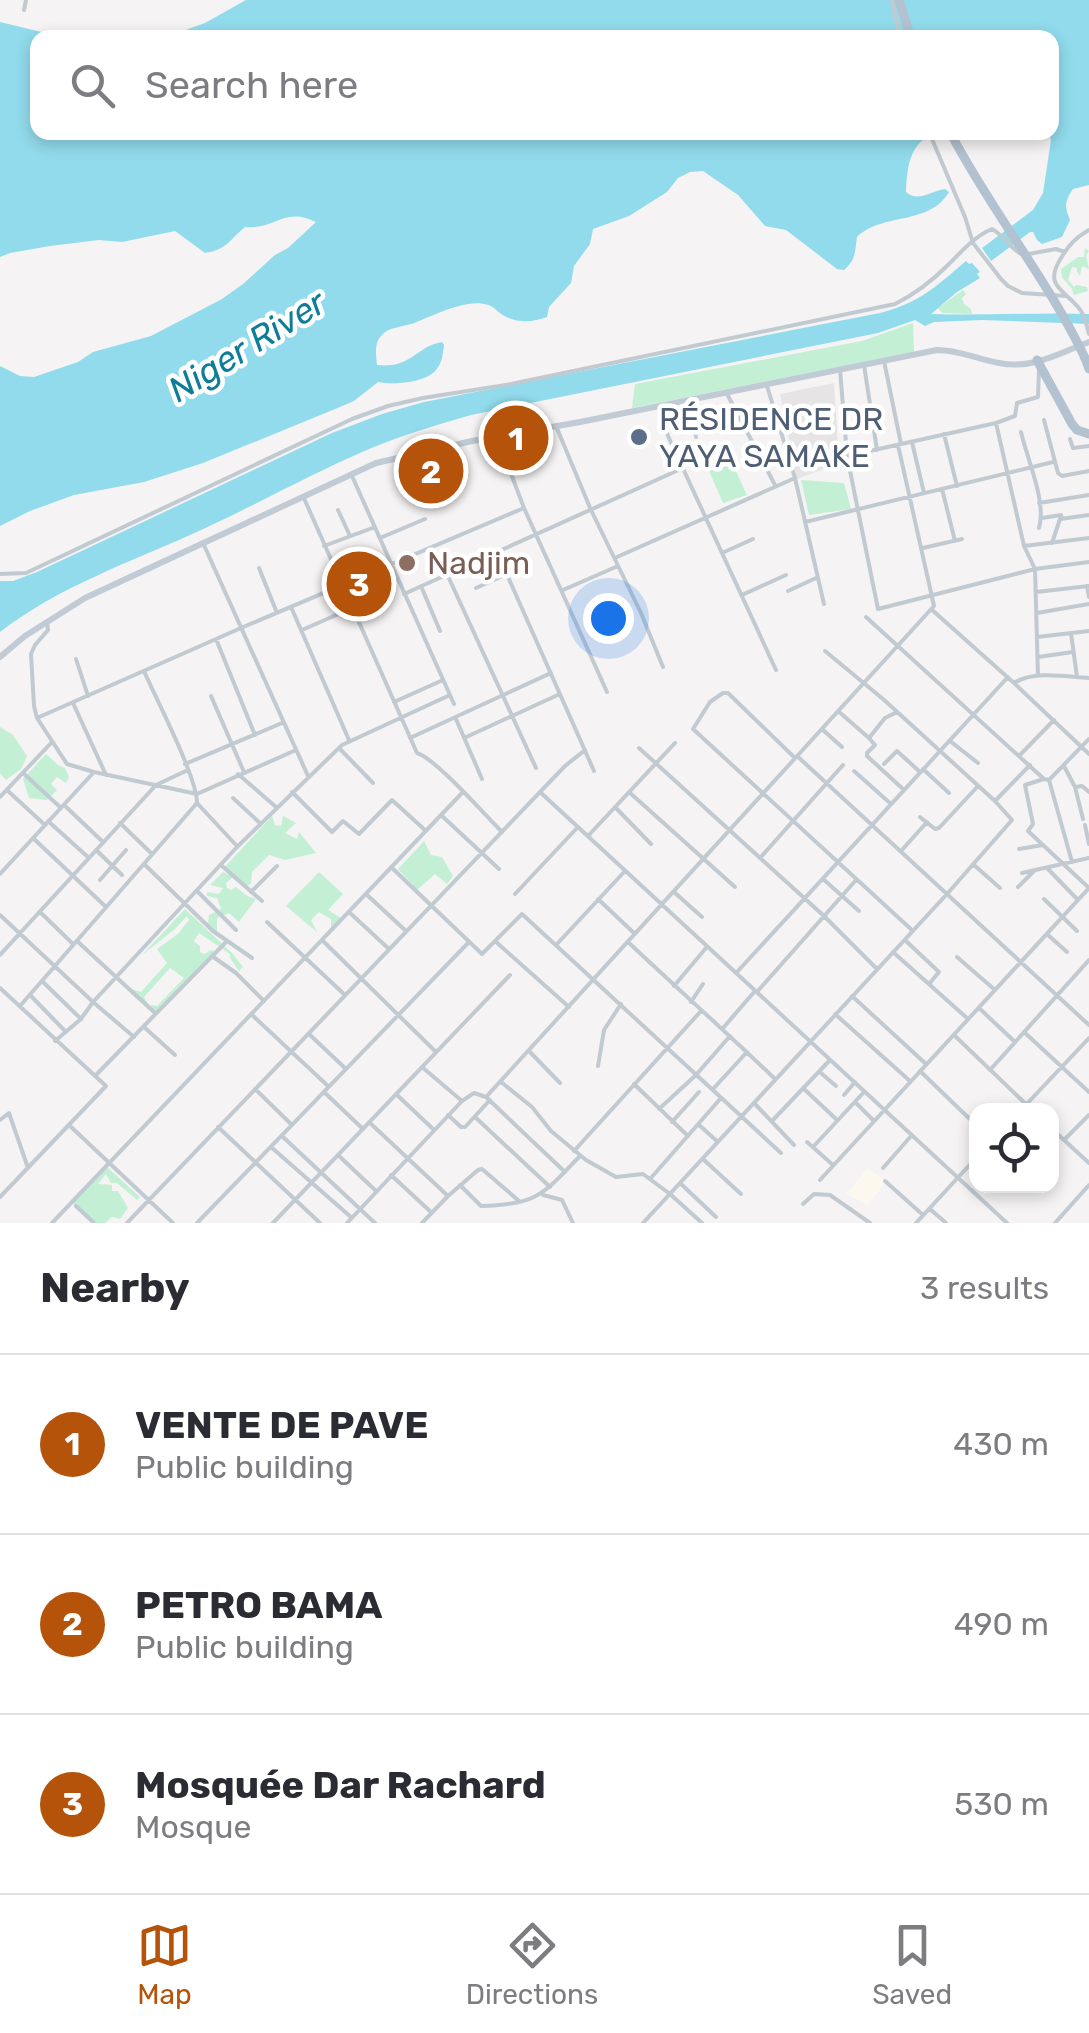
<!DOCTYPE html>
<html lang="en">
<head>
<meta charset="utf-8">
<style>
	:root { --surface:#fff; --page:#f2f2f3; --text:#2b2b33; --muted:#7c7c81; --line:#e1e1e2; --accent:#b45309 }
	body { margin:0; font-family:Rubik,sans-serif; background:var(--page); color:var(--text) }
	.controls { position:absolute; right:30px; bottom:30px; display:grid; overflow:hidden; border-radius:20px; box-shadow:0 5px 15px #0003 }
	.controls button { width:90px; height:90px; display:grid; place-items:center; padding:0; border:0; border-bottom:2px solid var(--line); background:var(--surface); color:var(--text); font:50px sans-serif }
	.you { position:absolute; left:608px; top:618px; width:35px; height:35px; margin:-25px; border:8px solid #fff; border-radius:50%; background:#1a73e8; box-shadow:0 0 0 15px #1a73e833 }
	.badge { display:grid; place-items:center; width:65px; height:65px; border-radius:50%; background:var(--accent); color:#fff; font-size:32px; font-weight:700 }
	.pin { position:absolute; translate:-50% -50%; border:5px solid #fff; box-shadow:0 2px 10px #0006 }
	.list { margin:0; padding:0; list-style:none }
	h2 { display:flex; justify-content:space-between; align-items:center; height:130px; margin:0; padding:0 40px; font-size:42px }
	h2 small { font-size:32px; font-weight:400; color:var(--muted) }
	.list li { display:grid; grid-template-columns:65px 1fr auto; gap:30px; align-items:center; box-sizing:border-box; height:180px; padding:0 40px; border-top:2px solid var(--line) }
	.list b { display:block; font-size:38px; white-space:nowrap }
	.list p { margin:0; font-size:32px; white-space:nowrap; color:var(--muted) }
	.list em { font-size:32px; font-style:normal; color:var(--muted) }
	.icon { flex:none; width:55px; height:55px; fill:none; stroke:currentColor; stroke-width:2; stroke-linecap:round; stroke-linejoin:round }
	.map { position:relative; flex:none; width:1089px; height:1223px; overflow:hidden }
	.search { position:absolute; background:var(--surface); box-shadow:0 5px 15px #0003; left:30px; right:30px; top:30px; height:110px; display:flex; align-items:center; gap:25px; box-sizing:border-box; padding:0 35px; border-radius:20px; color:var(--muted); font-size:38px }
	.sheet { height:670px; background:var(--surface) }
	nav { display:flex; justify-content:space-around; align-items:center; box-sizing:border-box; height:140px; border-top:2px solid var(--line); background:var(--surface); font-size:28px; color:var(--muted) }
	nav a { display:grid; justify-items:center; gap:5px }
	nav .on { color:var(--accent) }
	.map>svg:first-child { display:block }
</style>
</head>
<body>
<div class="map">
<svg width="1089" height="1223" viewBox="0 0 1089 1223">
	<rect width="100%" height="100%" fill="#f5f3f3"/>
	<path fill="#fdf8ef" d="M 868,1168 L 886,1182 L 868,1205 L 846,1194 Z"/>
	<path fill="#e6e4e5" d="M 834,383 L 839,463 L 797,479 L 780,394 Z"/>
	<path fill="#c3f0d4" d="M 1085,248 L 1089,251 L 1086,255 L 1089,269 L 1082,266 L 1080,276 L 1077,272 L 1077,268 L 1072,267 L 1068,280 L 1074,287 L 1076,285 L 1087,287 L 1088,291 L 1074,295 L 1072,289 L 1062,277 L 1061,269 L 1078,257 L 1084,257 Z
		M 963,290 L 966,294 L 962,298 L 964,304 L 971,309 L 972,314 L 942,313 L 938,308 Z
		M 913,323 L 914,352 L 632,408 L 635,384 L 862,341 Z
		M 726,450 L 747,495 L 723,503 L 702,455 Z
		M 801,480 L 844,483 L 851,509 L 809,515 Z
		M 0,727 L 13,735 L 27,756 L 21,769 L 6,780 L 0,773 Z
		M 46,754 L 58,765 L 65,768 L 69,777 L 66,783 L 57,777 L 51,784 L 57,790 L 47,800 L 29,798 L 23,779 Z
		M 272,816 L 275,825 L 281,826 L 283,816 L 296,823 L 285,833 L 297,839 L 299,832 L 316,853 L 285,860 L 269,855 L 252,872 L 251,884 L 245,886 L 233,877 L 226,883 L 227,888 L 231,890 L 236,887 L 247,896 L 256,899 L 239,922 L 229,913 L 217,918 L 217,932 L 208,924 L 209,915 L 221,909 L 217,898 L 207,896 L 207,892 L 219,894 L 223,888 L 210,885 L 223,872 L 231,876 L 224,868 Z
		M 424,841 L 431,855 L 442,857 L 453,876 L 447,884 L 435,874 L 417,890 L 398,869 Z
		M 319,872 L 343,894 L 328,910 L 341,918 L 331,929 L 331,919 L 319,912 L 311,920 L 317,932 L 286,906 Z
		M 185,909 L 233,954 L 243,967 L 239,971 L 230,958 L 230,954 L 199,933 L 194,941 L 200,946 L 200,952 L 204,954 L 211,950 L 218,952 L 158,1011 L 149,1010 L 151,1005 L 157,1006 L 184,978 L 170,968 L 144,997 L 148,1004 L 146,1006 L 131,994 L 131,989 L 141,992 L 167,963 L 157,949 L 178,934 L 189,920 L 187,916 L 175,929 L 142,955 Z
		M 107,1167 L 140,1197 L 137,1200 L 117,1183 L 111,1183 L 106,1174 L 98,1184 L 112,1185 L 112,1191 L 118,1191 L 128,1208 L 120,1219 L 112,1217 L 105,1223 L 94,1223 L 72,1203 Z"/>
	<path fill="#91dbec" d="M 246,0 L 1089,0 L 1089,185 L 1073,189 C 1065,201 1064,206 1070,220 L 1062,237 L 1042,244 L 1037,240 L 1033,232 L 1030,232 L 991,261 L 982,248 L 1033,210 L 1043,193 L 1051,140 L 1049,133 L 1052,132 L 1052,38 L 163,38 L 205,23 Z
		M 0,22 L 62,37 L 38,38 L 38,132 L 934,133 C 909,144 907,168 906,192 C 918,203 931,191 945,189 L 949,192 C 929,226 883,212 857,237 C 855,251 856,260 844,270 L 837,269 L 786,230 L 765,226 L 738,195 L 703,171 L 690,172 L 678,178 L 667,192 L 629,216 L 593,229 L 590,244 L 574,266 L 571,283 L 549,307 L 547,317 C 531,323 515,323 501,314 C 497,311 493,306 488,305 C 467,297 431,317 411,324 C 402,327 389,327 382,335 C 374,342 376,355 377,365 C 411,369 415,347 442,342 L 444,345 C 443,354 442,363 436,370 C 425,383 394,385 378,382 L 354,401 L 340,407 L 203,463 L 144,482 L 74,495 L 30,511 L 0,526 L 0,366 L 20,376 L 34,377 L 78,362 L 93,352 L 151,336 L 222,299 L 243,284 L 275,255 L 288,248 L 316,222 C 283,206 276,230 245,227 C 230,239 227,250 205,253 L 175,231 L 122,242 L 99,240 L 50,246 L 10,253 L 0,257 Z
		M 966,261 L 969,264 L 972,263 L 980,272 L 977,274 L 980,278 L 957,292 L 931,314 C 984,316 1036,312 1089,314 L 1089,324 L 982,320 L 934,322 L 925,326 L 915,320 L 878,333 L 471,415 C 437,425 402,435 369,449 C 308,475 251,508 190,535 C 125,564 57,588 0,632 L 0,581 L 13,581 L 37,572 L 332,433 L 382,414 L 424,402 L 880,313 C 921,302 934,288 966,261 Z"/>
	<g fill="none" stroke-linecap="round" stroke-linejoin="round">
		<path stroke="#c1cad1" stroke-width="4" d="M 892,0 L 900,38
			M 24,10 L 26,0
			M 929,132 L 965,217 L 973,243 L 1001,279 L 1008,286 L 1022,293 L 1066,296
			M 1089,230 C 1075,238 1069,245 1061,258 C 1042,288 1067,290 1081,311 C 1085,317 1087,327 1089,334
			M 884,361 L 901,444
			M 864,365 L 877,450
			M 840,369 L 847,456 L 878,609 L 1035,569 L 1089,562
			M 767,386 L 795,478 L 824,604
			M 726,392 L 775,485
			M 689,399 L 696,437
			M 659,405 L 668,436 L 776,670
			M 1044,420 L 1058,473 L 1062,476 L 1089,471
			M 996,423 L 1024,546 L 1035,569 L 1038,676
			M 556,426 L 591,510 L 641,613 L 663,667
			M 1021,432 C 1027,459 1047,502 1039,528
			M 944,434 L 957,486
			M 497,437 L 524,508 L 607,692
			M 1070,439 L 1073,448 L 1089,446
			M 912,442 L 924,493
			M 847,456 L 996,423 L 1015,416 L 1017,403 L 1038,397 L 1039,370
			M 352,476 L 454,704
			M 942,489 L 955,541
			M 303,496 L 417,753 C 436,759 484,814 502,832
			M 1039,503 L 1089,495
			M 338,510 L 350,536
			M 1042,518 L 1061,515 L 1062,519
			M 805,522 L 1053,462
			M 380,538 L 425,519
			M 203,543 L 308,776
			M 1052,543 L 1060,519 L 1089,515
			M 324,546 L 375,527
			M 1024,546 L 1089,538
			M 923,548 L 962,539
			M 497,552 L 594,771
			M 722,553 L 753,539
			M 617,557 L 795,478
			M 259,568 L 277,613
			M 0,574 L 26,573 L 352,419 L 388,406 L 423,398 L 511,384 L 895,304 C 915,294 932,281 948,265 C 961,252 975,236 992,229 C 1005,236 1010,249 1023,255 L 1056,249 L 1065,252
			M 447,574 L 536,768
			M 421,586 L 440,631
			M 1087,586 L 1089,597
			M 476,588 L 507,574
			M 563,590 L 618,566
			M 788,591 L 816,578
			M 1036,592 L 1089,586
			M 404,594 L 683,468
			M 742,595 L 786,575
			M 291,607 L 349,740
			M 931,609 L 1014,683 L 1089,754
			M 1037,613 L 1089,604
			M 866,617 L 1044,779
			M 47,622 L 48,630 L 35,645 L 31,654 L 34,706 L 37,718 L 67,764 L 94,772 L 197,794 L 296,750
			M 302,630 L 352,608
			M 1071,633 L 1077,677
			M 1037,637 L 1089,631
			M 216,639 L 255,735
			M 1038,657 L 1073,652
			M 76,659 L 88,696
			M 144,671 C 156,699 197,777 197,803 L 236,845
			M 1014,683 C 1035,670 1066,677 1089,678
			M 211,696 L 244,772
			M 394,702 L 443,680
			M 73,703 L 106,775
			M 838,711 L 869,738 L 885,718 L 897,712
			M 37,718 L 241,628 L 524,508
			M 456,719 L 482,779
			M 823,730 L 842,747
			M 410,738 L 551,673
			M 464,738 L 560,694
			M 869,738 L 875,745 L 867,753 L 867,756 L 904,790
			M 950,741 L 978,763
			M 339,748 L 373,783
			M 639,748 L 824,916 L 877,969
			M 797,756 L 1089,1025
			M 1019,756 L 1054,720
			M 795,758 L 728,693 L 723,693 L 710,702 L 693,729 L 913,931
			M 185,764 L 282,723
			M 884,764 L 897,751 L 920,772
			M 1064,766 L 1075,787 L 1083,819
			M 923,769 L 949,793
			M 854,771 L 891,804
			M 23,773 L 60,807
			M 238,774 L 276,807
			M 1049,780 L 1072,862
			M 1049,780 L 1089,739
			M 1076,787 L 1082,786 L 1089,792
			M 8,791 L 45,825
			M 292,792 L 332,832 L 343,821 L 359,834 L 392,800 L 426,831
			M 540,792 L 1007,1223
			M 629,792 L 735,887
			M 0,797 L 52,742
			M 233,798 L 261,824
			M 995,801 L 1030,765
			M 64,805 L 103,842
			M 615,807 L 651,844
			M 441,815 L 499,869
			M 920,817 L 935,829 L 939,828 L 978,786
			M 48,821 L 89,858
			M 120,823 L 152,854
			M 1085,825 L 1089,844
			M 588,836 L 675,743
			M 33,838 L 106,907
			M 1019,849 L 1043,845
			M 96,850 L 122,875
			M 901,851 L 927,822
			M 760,858 L 843,765
			M 144,864 L 213,931 L 252,958
			M 221,865 L 262,901
			M 974,865 L 1000,888
			M 391,867 L 482,954 L 522,914 L 781,1153
			M 1047,868 L 1078,900
			M 1022,873 L 1089,858
			M 0,874 L 94,772
			M 823,879 L 859,911
			M 100,880 L 126,850
			M 1018,887 L 1035,870
			M 197,891 L 236,930
			M 251,892 L 277,866
			M 674,892 L 702,917
			M 366,894 L 406,931
			M 515,894 L 577,828
			M 598,899 L 635,934
			M 1044,899 L 1077,931
			M 40,912 L 72,943
			M 349,912 L 389,949
			M 0,915 L 93,1002 L 134,1037
			M 267,922 L 345,995
			M 1048,935 L 1067,952
			M 322,940 L 436,1052
			M 77,941 L 154,1012
			M 495,941 L 569,1007
			M 906,941 L 939,972 L 929,984
			M 628,942 C 677,988 726,1032 774,1078
			M 557,944 L 625,871
			M 893,952 L 968,1019
			M 0,955 L 156,785 L 188,770
			M 212,956 L 236,973 L 264,1001
			M 957,957 L 995,990
			M 737,972 L 1008,677
			M 42,981 L 81,1019
			M 674,986 L 706,948
			M 0,988 L 106,1086 L 0,1197
			M 757,992 L 856,880
			M 30,995 L 65,1031
			M 852,996 L 926,1064
			M 691,1002 L 703,984
			M 20,1006 L 197,803
			M 979,1008 L 1015,1042
			M 251,1014 L 328,1086
			M 835,1014 L 910,1081
			M 144,1027 L 175,1055
			M 723,1028 L 755,991
			M 1024,1032 L 1089,1092
			M 310,1035 L 346,1069
			M 954,1035 L 1032,1110
			M 55,1041 L 81,1019 L 93,1002 L 237,847 L 342,745 L 450,695
			M 529,1051 L 560,1083
			M 598,1066 L 604,1030 L 621,1004
			M 422,1067 L 462,1101
			M 990,1070 L 1089,960
			M 920,1071 L 976,1125
			M 821,1073 L 836,1086
			M 95,1076 L 227,941
			M 501,1082 L 532,1107 L 551,1131 L 586,1160 L 616,1177 L 643,1174 L 670,1194 L 702,1223
			M 634,1084 L 688,1136
			M 803,1088 L 836,1119
			M 255,1089 L 291,1124
			M 713,1089 L 747,1052
			M 324,1092 L 363,1129
			M 396,1094 L 432,1128
			M 844,1095 L 855,1082
			M 486,1097 L 565,1172
			M 855,1102 L 873,1120
			M 754,1103 L 794,1145
			M 659,1109 L 696,1075 L 730,1036
			M 1021,1110 L 1089,1038
			M 448,1115 L 461,1127 L 465,1127 L 490,1100
			M 475,1117 L 550,1187
			M 0,1120 L 9,1113 L 28,1168
			M 772,1121 L 830,1060
			M 369,1122 L 448,1196
			M 672,1122 L 699,1092
			M 69,1125 L 173,1223
			M 699,1125 L 718,1142
			M 218,1127 L 320,1223
			M 1052,1129 L 1089,1163
			M 283,1137 L 375,1223
			M 1064,1140 L 1089,1115
			M 807,1142 L 833,1165
			M 271,1147 L 352,1218
			M 813,1147 L 864,1092
			M 574,1151 L 701,1011
			M 338,1155 L 376,1191
			M 704,1160 L 741,1194
			M 883,1168 L 912,1135
			M 391,1175 L 432,1213
			M 650,1179 L 721,1098
			M 820,1180 L 1089,888 L 1028,831 L 1033,824 L 1025,785 L 1044,779 L 1049,780
			M 885,1181 L 923,1215
			M 680,1183 L 716,1217
			M 460,1185 L 481,1206 C 538,1205 543,1194 580,1156
			M 543,1195 L 562,1200 L 573,1223
			M 803,1204 L 814,1194 L 830,1195 L 870,1223
			M 76,1206 L 94,1223
			M 930,1209 L 946,1223
			M 52,1223 L 462,793
			M 127,1223 L 565,766 L 585,750
			M 197,1223 L 469,942
			M 273,1223 L 510,975
			M 347,1223 L 462,1101 L 474,1093 L 486,1097 L 934,606 L 898,445
			M 422,1223 L 448,1196 L 478,1170 L 482,1169 L 519,1201
			M 643,1223 L 947,894 L 1012,820 L 995,801 L 883,699 L 825,651
			M 916,1223 L 976,1158
			M 1055,1223 L 1089,1185"/>
		<path stroke="#c1cbd5" stroke-width="6" d="M 0,657 L 25,636 L 85,598 L 376,463 L 472,441 L 580,422 L 937,350 C 958,350 978,359 999,363 C 1033,370 1059,353 1089,342"/>
		<path stroke="#b3c2d0" stroke-width="9" d="M 899,0 L 911,38
			M 1085,358 L 1089,369
			M 1037,360 L 1072,424 L 1077,430 L 1089,434"/>
		<path stroke="#b3c2d0" stroke-width="9" d="M 950,132 C 991,211 1047,278 1085,358"/>
	</g>
	<circle fill="#5c6f8a" stroke="#fff" stroke-width="4" cx="639" cy="437" r="10"/>
	<circle fill="#8d6e63" stroke="#fff" stroke-width="4" cx="407" cy="563" r="10"/>
	<g text-anchor="middle" dominant-baseline="central" stroke-width="9" stroke-linejoin="round" paint-order="stroke">
		<g font-size="32" fill="#4e5e75" stroke="#fff" text-anchor="start">
			<text x="659" y="419">RÉSIDENCE DR<tspan x="659" dy="37">YAYA SAMAKE</tspan></text>
		</g>
		<g font-size="32" fill="#785e54" stroke="#fff" text-anchor="start">
			<text x="427" y="563">Nadjim</text>
		</g>
		<g font-size="35" font-style="italic" fill="#0e7e98" stroke="#fff">
			<text transform="translate(247 346) rotate(-32)">Niger River</text>
		</g>
	</g>
</svg>
<div class="controls">
<button><svg class="icon" aria-label="locate" viewBox="0 0 24 24"><circle cx="12" cy="12" r="6"/><path d="M12 2v4M12 18v4M2 12h4M18 12h4"/></svg></button>
</div>
<div class="you"></div>
<div class="pin badge" style="left:516px;top:438px">1</div>
<div class="pin badge" style="left:431px;top:471px">2</div>
<div class="pin badge" style="left:359px;top:584px">3</div>
<div class="search"><svg class="icon" aria-label="search" viewBox="0 0 24 24"><circle cx="10" cy="10" r="6"/><path d="M15 15l6 6"/></svg>Search here</div>
</div>
<section class="sheet">
<h2>Nearby<small>3 results</small></h2>
<ul class="list">
<li><span class="badge">1</span><div><b>VENTE DE PAVE</b><p>Public building</p></div><em>430 m</em></li>
<li><span class="badge">2</span><div><b>PETRO BAMA</b><p>Public building</p></div><em>490 m</em></li>
<li><span class="badge">3</span><div><b>Mosquée Dar Rachard</b><p>Mosque</p></div><em>530 m</em></li>
</ul>
</section>
<nav>
<a class="on"><svg class="icon" aria-label="map" viewBox="0 0 24 24"><path d="M3 6l6-2 6 2 6-2v14l-6 2-6-2-6 2zM9 4v14M15 6v14"/></svg>Map</a>
<a><svg class="icon" aria-label="directions" viewBox="0 0 24 24"><path d="M12 3l9 9-9 9-9-9zM9 14v-3h6M13 9l2 2-2 2"/></svg>Directions</a>
<a><svg class="icon" aria-label="saved" viewBox="0 0 24 24"><path d="M7 4h10v16l-5-4-5 4z"/></svg>Saved</a>
</nav>
</body>
</html>
